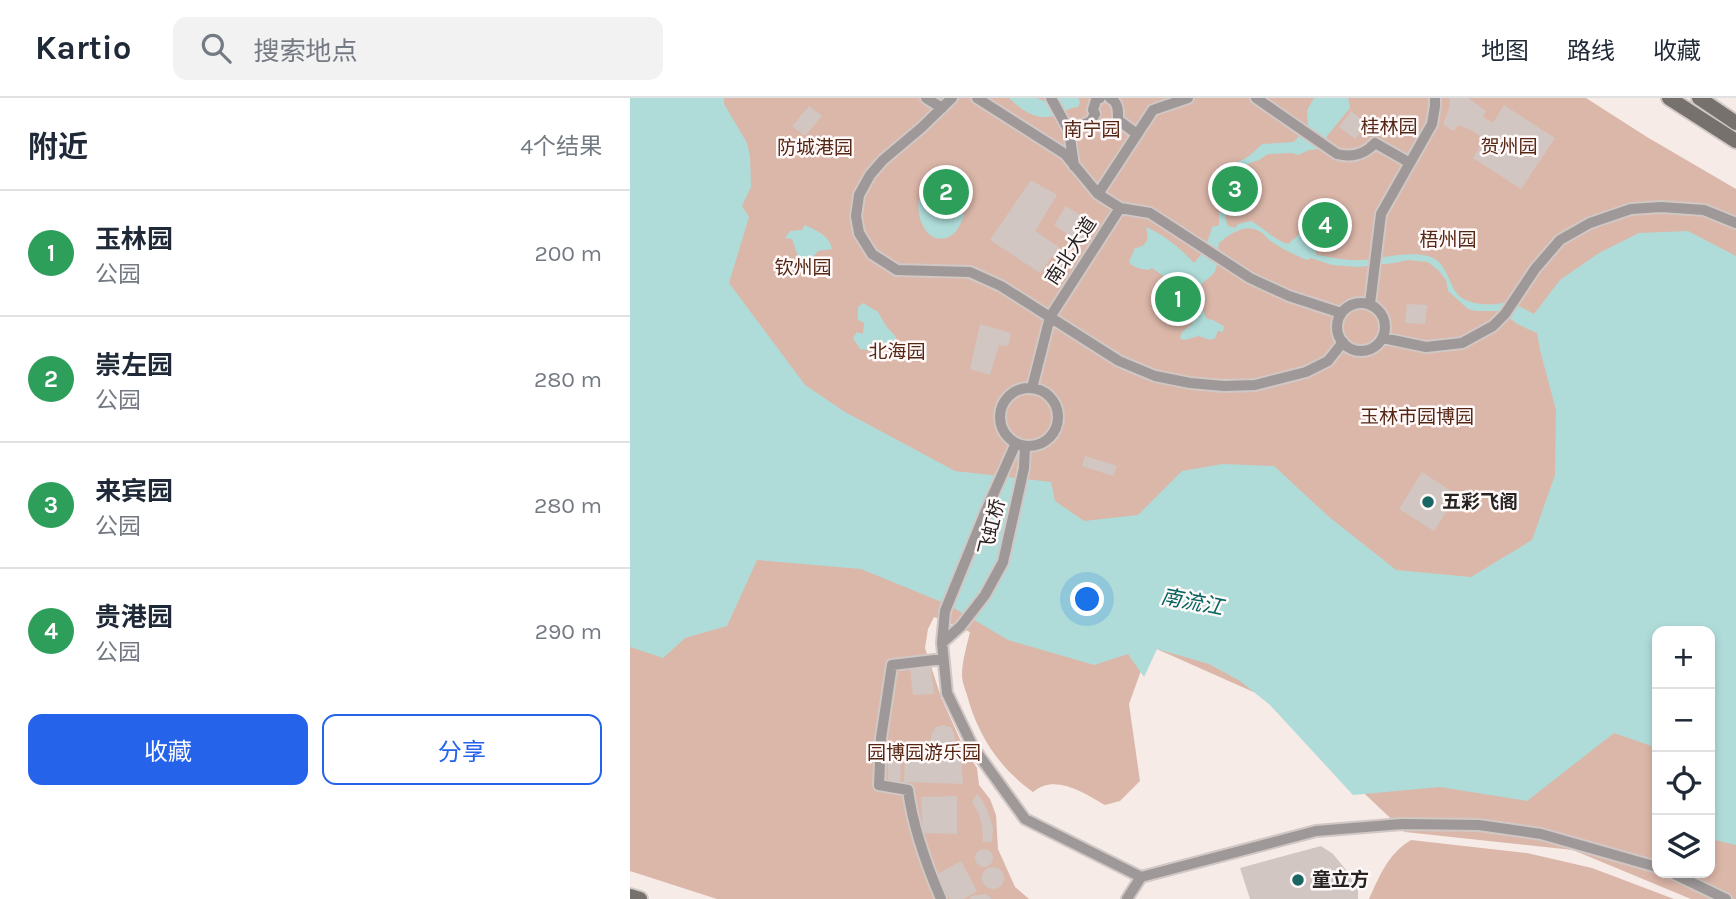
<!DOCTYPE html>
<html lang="zh">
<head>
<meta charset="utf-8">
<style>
	:root { --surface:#fff; --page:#f2f2f3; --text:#1f2937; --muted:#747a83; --line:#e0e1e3; --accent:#2563eb }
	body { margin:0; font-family:Karla,"Noto Sans SC",sans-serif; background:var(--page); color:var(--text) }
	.controls { position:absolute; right:21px; bottom:21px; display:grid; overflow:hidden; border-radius:14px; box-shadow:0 4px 10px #0003 }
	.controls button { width:63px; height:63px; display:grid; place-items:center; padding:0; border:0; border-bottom:2px solid var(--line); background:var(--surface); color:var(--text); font:35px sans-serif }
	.you { position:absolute; left:458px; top:502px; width:24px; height:24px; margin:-18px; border:5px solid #fff; border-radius:50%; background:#1a73e8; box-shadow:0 0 0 10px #1a73e833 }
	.badge { display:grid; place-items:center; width:46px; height:46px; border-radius:50%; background:var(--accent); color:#fff; font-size:23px; font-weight:700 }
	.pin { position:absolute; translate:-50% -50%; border:4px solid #fff; box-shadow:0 2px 7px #0006 }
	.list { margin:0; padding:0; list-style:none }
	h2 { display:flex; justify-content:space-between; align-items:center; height:91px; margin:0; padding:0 28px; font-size:30px }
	h2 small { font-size:23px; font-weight:400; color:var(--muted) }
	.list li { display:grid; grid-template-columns:46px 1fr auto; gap:21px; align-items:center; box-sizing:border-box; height:126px; padding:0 28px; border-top:2px solid var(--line) }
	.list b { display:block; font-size:26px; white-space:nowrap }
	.list p { margin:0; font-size:23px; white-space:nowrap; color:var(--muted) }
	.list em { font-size:23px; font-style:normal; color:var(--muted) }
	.actions { display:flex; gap:14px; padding:21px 28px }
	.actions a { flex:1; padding:16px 0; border:2px solid var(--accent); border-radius:14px; text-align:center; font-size:24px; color:var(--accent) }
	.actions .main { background:var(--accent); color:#fff }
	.icon { flex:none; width:38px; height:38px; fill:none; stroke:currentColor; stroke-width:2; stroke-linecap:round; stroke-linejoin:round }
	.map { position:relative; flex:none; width:1106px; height:801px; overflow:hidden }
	header { display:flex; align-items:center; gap:42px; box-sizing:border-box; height:98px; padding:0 35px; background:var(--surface); border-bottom:2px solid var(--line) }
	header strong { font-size:33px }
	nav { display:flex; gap:38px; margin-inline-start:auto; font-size:24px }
	.search { width:490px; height:63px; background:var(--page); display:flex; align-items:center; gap:18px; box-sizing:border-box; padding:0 24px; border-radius:14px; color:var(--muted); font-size:26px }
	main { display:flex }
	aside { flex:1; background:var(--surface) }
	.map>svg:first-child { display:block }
</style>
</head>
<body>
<header>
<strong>Kartio</strong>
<div class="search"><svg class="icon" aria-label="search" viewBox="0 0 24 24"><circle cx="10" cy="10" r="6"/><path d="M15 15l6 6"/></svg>搜索地点</div>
<nav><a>地图</a><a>路线</a><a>收藏</a></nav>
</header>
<main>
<aside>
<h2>附近<small>4个结果</small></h2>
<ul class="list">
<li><span class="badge" style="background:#2e9e5b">1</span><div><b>玉林园</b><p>公园</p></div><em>200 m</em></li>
<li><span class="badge" style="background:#2e9e5b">2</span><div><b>崇左园</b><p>公园</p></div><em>280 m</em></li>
<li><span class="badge" style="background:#2e9e5b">3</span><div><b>来宾园</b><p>公园</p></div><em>280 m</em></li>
<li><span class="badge" style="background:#2e9e5b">4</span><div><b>贵港园</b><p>公园</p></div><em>290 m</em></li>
</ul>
<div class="actions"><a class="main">收藏</a><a>分享</a></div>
</aside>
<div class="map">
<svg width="1106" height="801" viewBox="0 0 1106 801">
	<rect width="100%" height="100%" fill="#f6ebe7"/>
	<path fill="#dbb7a9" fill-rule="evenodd" d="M 44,0 L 956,0 L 1017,39 L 1106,91 L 1106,801 L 1061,801 L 943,752 L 775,734 L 719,681 L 648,605 L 520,548 L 499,606 L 510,683 L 490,703 L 475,707 C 454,695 425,675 403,694 C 370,671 347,636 337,597 C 335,591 332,583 332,577 C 332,563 337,547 340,534 L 304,519 L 298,531 L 295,550 L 311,599 L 333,648 L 347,670 L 349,687 L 360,701 L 366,717 L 368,751 L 385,789 L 399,801 L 87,801 L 0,773 L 0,297 ZM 1027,533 L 1080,533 L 1080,775 L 1027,775 Z
		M 781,742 L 897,755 L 962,770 L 1044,801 L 739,801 C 750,777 758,756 781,742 Z"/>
	<path fill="#afdcd9" d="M 0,0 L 94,0 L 94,6 L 117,45 L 120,58 L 121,89 L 112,108 L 119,119 L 99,185 L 175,287 L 215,314 L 325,373 L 421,384 L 425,403 L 454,423 L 508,417 L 552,373 L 593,366 L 644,368 L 698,418 L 766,472 L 841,479 L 902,442 L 925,377 L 926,312 L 910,252 L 907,235 L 887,226 L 871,213 L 846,213 L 838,211 L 818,193 L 816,182 L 809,173 L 798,164 L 778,162 L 764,165 L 728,169 L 702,167 L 681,160 L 677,162 C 664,157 653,151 642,144 C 637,141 634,135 629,133 C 615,125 600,136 589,145 C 587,154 589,165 585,173 C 582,180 571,183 570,190 C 570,197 573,198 570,207 L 577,221 L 583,222 L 594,228 L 593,234 L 588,233 L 585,240 L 580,242 L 569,238 L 554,242 L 550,240 L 552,234 L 562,226 L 565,218 L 557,195 L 522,170 L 518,172 C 512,171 503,170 499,164 L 505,150 C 518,148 519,141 516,129 C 535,137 551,151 564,165 C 574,155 578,143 582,129 L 589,127 L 589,116 L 599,89 L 594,79 C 598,66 608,65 619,58 C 624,54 628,50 632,46 L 664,44 L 678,27 L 677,12 L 684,0 L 718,0 L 720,10 L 697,38 L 695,45 L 689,51 L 679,52 L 668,57 L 662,55 L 638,56 L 629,62 L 618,66 L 603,78 C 604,83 606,90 604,95 C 601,107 592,114 598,128 L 605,130 L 608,126 L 621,123 C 634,130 644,142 658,146 L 673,133 L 683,137 L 688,136 L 689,139 L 685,152 L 687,157 C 700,159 716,163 730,162 C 751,161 786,150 805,161 C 815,167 819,183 825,193 C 834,208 865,209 879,203 L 904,216 L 930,182 L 969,155 L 1009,135 L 1058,133 L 1106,158 L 1106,747 L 1080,741 L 1080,533 L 1027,533 L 1027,650 L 984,635 L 897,703 L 810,689 L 723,697 L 640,607 L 610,583 L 579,566 L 527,551 L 514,579 L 498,556 L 464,567 L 378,542 L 319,507 L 231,471 L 127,462 L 97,528 L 55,540 L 33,560 L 0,549 Z
		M 379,0 L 406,0 L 414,3 L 428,0 L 448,0 L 450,4 L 448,9 C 439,10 435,13 426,17 C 408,24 391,12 379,0 Z
		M 312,73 L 323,74 L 338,82 L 339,92 L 327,103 L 334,118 C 331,124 328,133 322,137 C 296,153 281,112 292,92 C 296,84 305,78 312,73 Z
		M 175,127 C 187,133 199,137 202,151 L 188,153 L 168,177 L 168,167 L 170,164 L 162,141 L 155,140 L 160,133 L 172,132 Z
		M 233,205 L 248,214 L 256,228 L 266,239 L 264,245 L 260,242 L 261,250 L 254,253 L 251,259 L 238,252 L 230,251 L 223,240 L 227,234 L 233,236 L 234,225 L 228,222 L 228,209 Z"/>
	<path fill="#d1c6c2" d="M 820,0 L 838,0 L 856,13 L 853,19 L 863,25 L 874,7 L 925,40 L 891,91 L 843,60 L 854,41 L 843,33 L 829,27 L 823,33 L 813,26 L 819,11 Z
		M 179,8 L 192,18 L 175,38 L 162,28 Z
		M 721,13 L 737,26 L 725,41 L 709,29 Z
		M 401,82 L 427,97 L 405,133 L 429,149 L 410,175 L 360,142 Z
		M 436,108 L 467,128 L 454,148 L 424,127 Z
		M 777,206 L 797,207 L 795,226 L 775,225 Z
		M 350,226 L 381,235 L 378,248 L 369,247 L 360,277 L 340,271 Z
		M 455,358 L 487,368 L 483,378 L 452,368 Z
		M 792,374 L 827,397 L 804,433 L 769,411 Z
		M 301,569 L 304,596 L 283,597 L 280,571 Z
		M 312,627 L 321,629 L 324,635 L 325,642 L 321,649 L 312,654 L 306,652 L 302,647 L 301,638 L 305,630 Z
		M 275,658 L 331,659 L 333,686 L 274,684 Z
		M 258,663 L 271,664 L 270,686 L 258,685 Z
		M 347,696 L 353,703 L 359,717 L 363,730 L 362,744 L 353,744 L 352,726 L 348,714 L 342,704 Z
		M 327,698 L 327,736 L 293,735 L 291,699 Z
		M 691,748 L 703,756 L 716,772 L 728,792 L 728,801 L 620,801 L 610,770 Z
		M345 760a9 9 0 1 1 18 0a9 9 0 1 1-18 0Z
		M 331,763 L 347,793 L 334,801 L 320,801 L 306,777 Z
		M352 780a11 11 0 1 1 22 0a11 11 0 1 1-22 0Z
		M 356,796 L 362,801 L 339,801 L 342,798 Z"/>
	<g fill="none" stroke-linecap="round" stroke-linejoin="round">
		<defs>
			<path id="street" d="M 296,0 L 312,10
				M 322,0 L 291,30 L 253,62 L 240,77 L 229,97 L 226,118 L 229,135 L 242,156 L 267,172 L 340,174 L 371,188 L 489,263 L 525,278 L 560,285 L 594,288 L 625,287 L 676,274 L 698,263 L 713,244
				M 347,0 L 435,56 L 468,96
				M 421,0 L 439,33 L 461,23 L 465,16 L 463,12 L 466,2 L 470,0
				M 480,0 C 489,5 488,13 488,22 L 507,36
				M 626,0 L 707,56 C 722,60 735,56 745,45 L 780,65
				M 439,33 L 444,68
				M 490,110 L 520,115 L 620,180 L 659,198 L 711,215
				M707 229a24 24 0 1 1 48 0a24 24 0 1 1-48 0Z
				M 740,206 L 751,116 L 802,26 L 805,8 L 805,0
				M 753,240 L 796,249 L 832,245 L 863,228 L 875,216 L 905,171 L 930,142 L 960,125 L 1001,111 L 1031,109 L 1074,112 L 1106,125
				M 402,290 L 420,219 L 490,110 L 468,96 L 523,12 L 558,0
				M370 319a29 29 0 1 1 58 0a29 29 0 1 1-58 0Z
				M 386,345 L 355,415 L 315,513 L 312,545 L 317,595 L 343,649 L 395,721 L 511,779 L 686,733 L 772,726 L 849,727 L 911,736 L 1027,769
				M 312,545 L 331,528 L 355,497 L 373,464 L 394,370 L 395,348
				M 1042,775 L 1096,801
				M 311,801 C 296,766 283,730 278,692 L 249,687 L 251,640 L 262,567 L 313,561
				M 497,801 L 511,779"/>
			<path id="secondary" d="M 1039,0 L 1106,43
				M 1069,0 L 1106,25
				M 0,798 L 10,801"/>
		</defs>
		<use href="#street" stroke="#d1c7c4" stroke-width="14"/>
		<use href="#secondary" stroke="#d1c7c4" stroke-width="18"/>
		<use href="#street" stroke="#9e9998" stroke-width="10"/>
		<use href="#secondary" stroke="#77716e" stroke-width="14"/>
	</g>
	<g fill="#196664" stroke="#fffaf9" stroke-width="2.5">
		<circle cx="798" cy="404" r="7"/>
		<circle cx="668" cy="782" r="7"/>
	</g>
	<g text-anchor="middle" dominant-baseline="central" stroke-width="5" stroke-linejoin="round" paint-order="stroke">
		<g font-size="19" fill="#562614" stroke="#fffaf9">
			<text x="759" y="29">桂林园</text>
			<text x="462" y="32">南宁园</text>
			<text x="879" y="49">贺州园</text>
			<text x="185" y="50">防城港园</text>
			<text x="818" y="142">梧州园</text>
			<text x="173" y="170">钦州园</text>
			<text x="267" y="254">北海园</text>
			<text x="787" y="319">玉林市园博园</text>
			<text x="294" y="655">园博园游乐园</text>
		</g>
		<g font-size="19" fill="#272322" stroke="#fffaf9">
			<text transform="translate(441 153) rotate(-57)">南北大道</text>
			<text transform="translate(362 429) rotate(-76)">飞虹桥</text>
		</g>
		<g font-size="19" font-weight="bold" fill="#272322" stroke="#fffaf9" text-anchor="start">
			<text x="812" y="404">五彩飞阁</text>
			<text x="682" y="782">童立方</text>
		</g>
		<g font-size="21" font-style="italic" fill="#056461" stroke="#fffaf9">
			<text transform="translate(562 504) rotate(11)">南流江</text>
		</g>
	</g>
</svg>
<div class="controls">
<button>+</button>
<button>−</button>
<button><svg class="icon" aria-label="locate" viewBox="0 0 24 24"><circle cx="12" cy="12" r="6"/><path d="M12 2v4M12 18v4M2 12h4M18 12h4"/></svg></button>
<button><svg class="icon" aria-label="layers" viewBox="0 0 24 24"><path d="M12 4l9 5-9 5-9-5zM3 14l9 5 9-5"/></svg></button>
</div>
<div class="you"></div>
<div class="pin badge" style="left:548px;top:201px;background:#2e9e5b">1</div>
<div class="pin badge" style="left:316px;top:94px;background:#2e9e5b">2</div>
<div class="pin badge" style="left:605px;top:91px;background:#2e9e5b">3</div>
<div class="pin badge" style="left:695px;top:127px;background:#2e9e5b">4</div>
</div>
</main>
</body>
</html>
